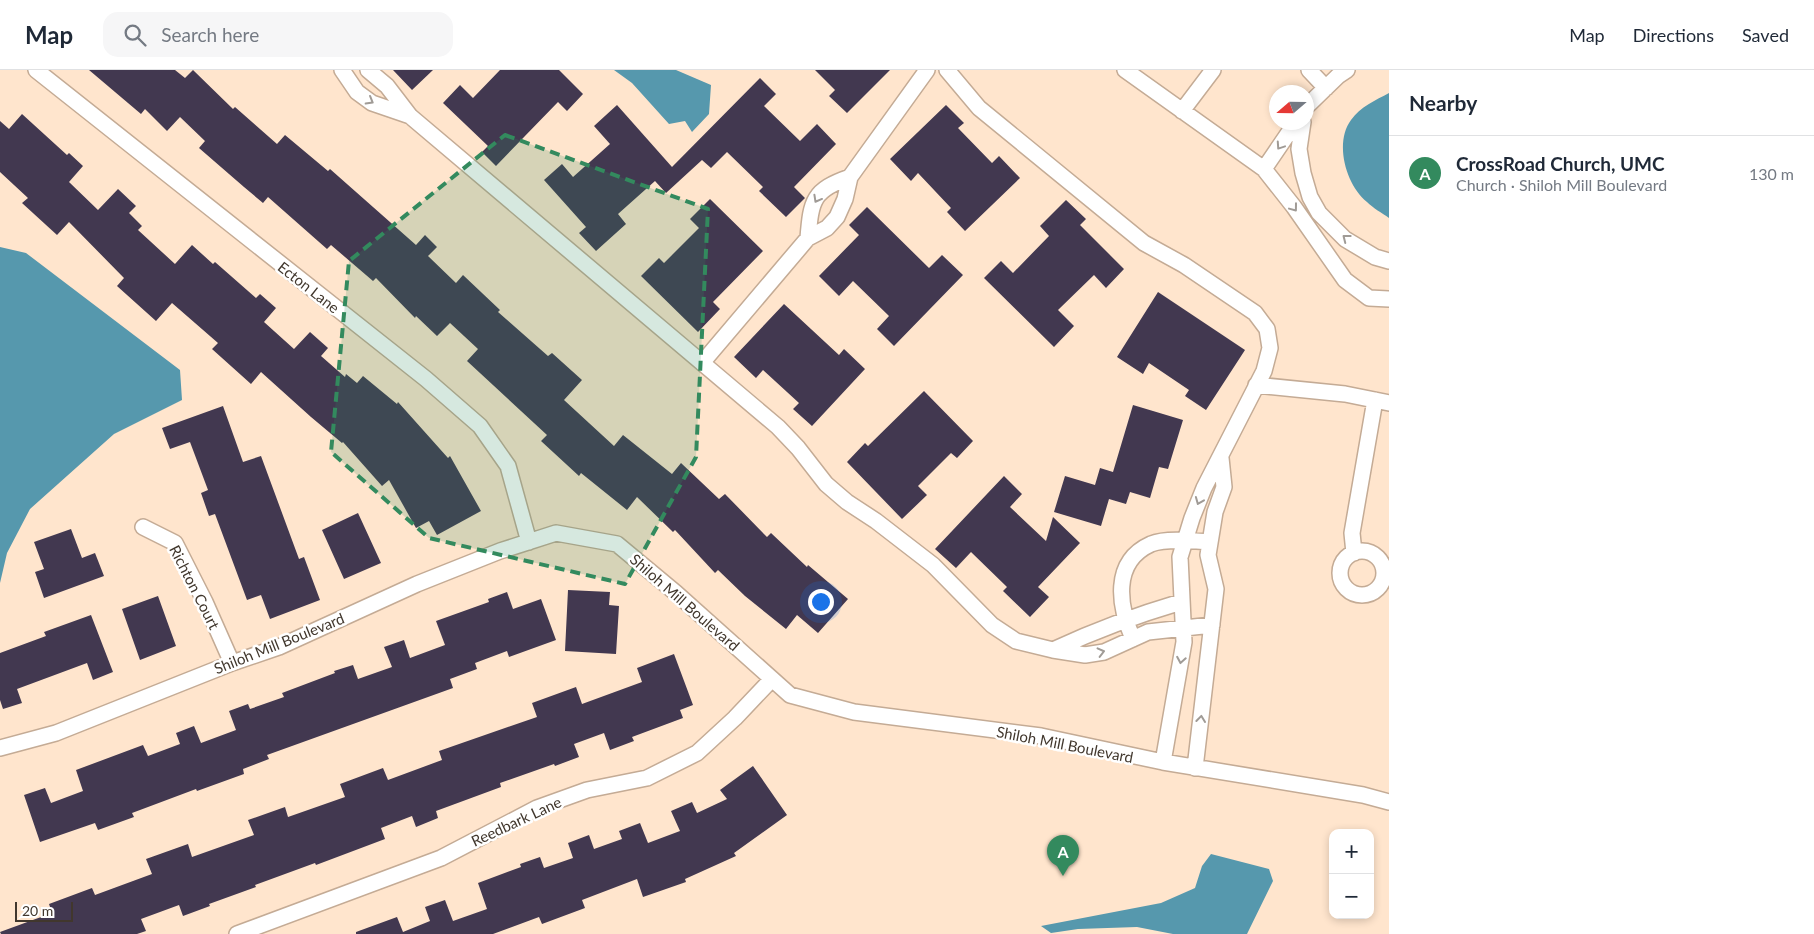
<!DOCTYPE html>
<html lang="en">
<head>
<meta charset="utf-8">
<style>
	:root { --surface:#fff; --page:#f6f6f7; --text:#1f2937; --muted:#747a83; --line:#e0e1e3; --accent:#338a5e }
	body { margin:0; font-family:Lato,sans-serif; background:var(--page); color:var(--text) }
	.controls { position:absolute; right:15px; bottom:15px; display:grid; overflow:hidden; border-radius:10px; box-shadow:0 2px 8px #0003 }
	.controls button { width:45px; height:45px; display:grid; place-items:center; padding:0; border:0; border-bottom:1px solid var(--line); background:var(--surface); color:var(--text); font:25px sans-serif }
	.compass { position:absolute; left:1269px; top:15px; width:45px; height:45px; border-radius:50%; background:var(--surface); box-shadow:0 2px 8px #0003; rotate:250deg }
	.scale { position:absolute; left:15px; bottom:12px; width:58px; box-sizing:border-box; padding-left:5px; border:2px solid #41372d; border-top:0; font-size:14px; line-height:18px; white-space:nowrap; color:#41372d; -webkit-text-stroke:4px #fff; paint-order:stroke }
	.you { position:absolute; left:820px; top:531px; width:18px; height:18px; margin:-12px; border:4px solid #fff; border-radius:50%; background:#1a73e8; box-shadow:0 0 0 8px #1a73e833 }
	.badge { display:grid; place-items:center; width:32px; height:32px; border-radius:50%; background:var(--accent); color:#fff; font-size:16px; font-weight:700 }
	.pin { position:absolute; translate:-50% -41px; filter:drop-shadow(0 1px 2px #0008) }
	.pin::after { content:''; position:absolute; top:26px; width:18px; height:15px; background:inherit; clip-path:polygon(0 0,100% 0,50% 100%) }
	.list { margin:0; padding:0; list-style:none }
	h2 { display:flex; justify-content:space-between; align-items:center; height:65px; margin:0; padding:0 20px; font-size:21px }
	h2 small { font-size:16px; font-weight:400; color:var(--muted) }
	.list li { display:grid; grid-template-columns:32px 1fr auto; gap:15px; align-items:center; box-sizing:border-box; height:75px; padding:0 20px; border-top:1px solid var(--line) }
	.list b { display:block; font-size:19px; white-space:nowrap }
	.list p { margin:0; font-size:16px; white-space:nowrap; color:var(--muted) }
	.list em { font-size:16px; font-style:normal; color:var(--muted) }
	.icon { flex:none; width:28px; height:28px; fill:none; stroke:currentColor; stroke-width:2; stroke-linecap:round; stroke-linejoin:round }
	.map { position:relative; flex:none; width:1389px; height:864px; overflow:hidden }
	header { display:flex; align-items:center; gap:30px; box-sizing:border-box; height:70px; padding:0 25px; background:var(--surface); border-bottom:1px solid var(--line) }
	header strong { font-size:24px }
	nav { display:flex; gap:28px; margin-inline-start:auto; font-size:18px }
	.search { width:350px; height:45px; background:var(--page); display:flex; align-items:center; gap:12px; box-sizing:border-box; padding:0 18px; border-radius:15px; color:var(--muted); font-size:19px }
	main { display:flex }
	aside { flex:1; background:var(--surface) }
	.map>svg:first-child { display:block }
</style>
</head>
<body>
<header>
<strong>Map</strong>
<div class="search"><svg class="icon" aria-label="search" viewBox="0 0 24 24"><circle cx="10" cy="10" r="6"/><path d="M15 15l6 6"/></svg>Search here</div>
<nav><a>Map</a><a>Directions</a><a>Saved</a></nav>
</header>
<main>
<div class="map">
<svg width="1389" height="864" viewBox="0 0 1389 864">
	<rect width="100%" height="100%" fill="#ffe5cd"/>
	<path fill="#5698ad" d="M 614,0 L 676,0 L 711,15 L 709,44 L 692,62 L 685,51 L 669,54 L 632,13 Z
		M 1389,23 L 1389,148 C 1382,143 1373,138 1367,132 C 1346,115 1334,73 1351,50 C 1360,37 1376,30 1389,23 Z
		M 0,177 L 26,183 L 180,300 L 182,330 L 114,364 L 30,439 L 7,483 L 0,513 Z
		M 1211,784 L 1269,799 L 1273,811 L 1247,864 L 1173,864 L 1137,857 L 1078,859 L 1051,863 L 1041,856 L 1161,833 L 1195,818 L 1202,796 Z"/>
	<path fill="#423850" d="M 89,0 L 175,0 L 185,8 L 193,0 L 233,39 L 235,37 L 277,74 L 285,65 L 328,101 L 330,99 L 416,175 L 425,165 L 437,177 L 428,186 L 456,213 L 463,205 L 500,240 L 498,242 L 548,286 L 552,283 L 582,310 L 564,330 L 614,376 L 623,365 L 672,404 L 681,393 L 719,429 L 725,424 L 767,467 L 771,463 L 807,497 L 808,495 L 848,529 L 818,563 L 797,545 L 786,559 L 745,526 L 718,500 L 715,503 L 675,460 L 673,462 L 637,427 L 627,440 L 581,403 L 579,406 L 541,371 L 547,365 L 467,291 L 478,279 L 450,253 L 437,266 L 416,246 L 415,248 L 376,208 L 373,211 L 331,175 L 327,179 L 268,127 L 263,133 L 244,117 L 199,78 L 205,71 L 180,47 L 167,61 L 145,39 L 141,44 Z
		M 393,0 L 433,0 L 412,20 Z
		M 500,0 L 559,0 L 583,24 L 567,41 L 558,32 L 496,96 L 482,82 L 488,76 L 443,33 L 460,15 L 473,28 Z
		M 815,0 L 890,0 L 847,43 L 829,26 L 835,20 Z
		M 760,8 L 776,24 L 764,36 L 800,71 L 817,54 L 836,74 L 794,117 L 805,128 L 786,147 L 759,121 L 763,117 L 727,82 L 711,98 L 702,90 L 666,123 L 655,111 L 618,144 L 626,154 L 596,181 L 579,163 L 586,157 L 544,110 L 562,94 L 573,107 L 610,74 L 594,56 L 617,35 L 672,97 Z
		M 946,35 L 964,53 L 958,58 L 992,93 L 999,86 L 1020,108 L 965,161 L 947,142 L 951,138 L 918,103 L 911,111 L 890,89 Z
		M 22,44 L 67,85 L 69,83 L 83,96 L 69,112 L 98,140 L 118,119 L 136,136 L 129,143 L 142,156 L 138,160 L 175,194 L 192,175 L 213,194 L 215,192 L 256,228 L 260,224 L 276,238 L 264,252 L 294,279 L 310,262 L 328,278 L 321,286 L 345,307 L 346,304 L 357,313 L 363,306 L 397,334 L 398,332 L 448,388 L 450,386 L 481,441 L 437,465 L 429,451 L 416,458 L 389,410 L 382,416 L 343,372 L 342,373 L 311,347 L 261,302 L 251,314 L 212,279 L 218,273 L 172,233 L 156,251 L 117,216 L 124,208 L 69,152 L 57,165 L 22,133 L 28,128 L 0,102 L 0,51 L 9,59 Z
		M 710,129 L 763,181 L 713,232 L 720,239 L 698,262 L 641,206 L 659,188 L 664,193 L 699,158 L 690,149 Z
		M 1066,130 L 1086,149 L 1080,155 L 1124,199 L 1106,218 L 1094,205 L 1058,240 L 1074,256 L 1054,277 L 984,208 L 1001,191 L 1013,203 L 1049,166 L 1040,156 Z
		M 867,137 L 929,198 L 942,185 L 963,205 L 894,276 L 877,259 L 889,246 L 853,211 L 839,226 L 819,206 L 859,165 L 849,155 Z
		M 1158,222 L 1245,280 L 1206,340 L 1185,326 L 1189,320 L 1149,293 L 1143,304 L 1117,287 Z
		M 784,234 L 839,285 L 844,279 L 865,299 L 812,356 L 793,339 L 799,333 L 763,300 L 756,308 L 734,287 Z
		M 924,321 L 973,371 L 957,388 L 951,383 L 918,416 L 927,425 L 902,449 L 847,392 L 865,373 L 868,376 Z
		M 1133,335 L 1183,350 L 1168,399 L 1159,397 L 1150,428 L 1130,422 L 1126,434 L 1109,429 L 1101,456 L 1054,442 L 1065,406 L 1095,415 L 1100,398 L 1113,402 Z
		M 223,336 L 243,392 L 261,386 L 299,489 L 304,487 L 320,530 L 270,549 L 261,525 L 247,530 L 215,444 L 209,446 L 201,423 L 208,420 L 190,372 L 170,379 L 162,358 Z
		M 1004,406 L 1022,424 L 1010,437 L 1046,471 L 1053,447 L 1080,473 L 1038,517 L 1049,527 L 1030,547 L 1003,521 L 1007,517 L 971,482 L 956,498 L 935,479 Z
		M 358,443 L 381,493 L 344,509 L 322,460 Z
		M 71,459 L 82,488 L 95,483 L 104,506 L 44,528 L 35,502 L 44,499 L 34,472 Z
		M 568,520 L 610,522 L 609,535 L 619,536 L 616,584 L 565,581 Z
		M 507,522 L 513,539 L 541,529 L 556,570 L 509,587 L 507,581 L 475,593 L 477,599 L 450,609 L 453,618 L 267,685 L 269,689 L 243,699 L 244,704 L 197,721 L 196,719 L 132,743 L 134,747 L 98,760 L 95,753 L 40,772 L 24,725 L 45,718 L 51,733 L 83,721 L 76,700 L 143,675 L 148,686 L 180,674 L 176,663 L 194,656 L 201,673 L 236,660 L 229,641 L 248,634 L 250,639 L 284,627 L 282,623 L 335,603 L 334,601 L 353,595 L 358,609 L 392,597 L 384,577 L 404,570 L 410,588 L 445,575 L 436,551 L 489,532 L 488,529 Z
		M 158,526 L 176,576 L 140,590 L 122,539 Z
		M 91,545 L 113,602 L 93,610 L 87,593 L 17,619 L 22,633 L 3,639 L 0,630 L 0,583 L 46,566 L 44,562 Z
		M 674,584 L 693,635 L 680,640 L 683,648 L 632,667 L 634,671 L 610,680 L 604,663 L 574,674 L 579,687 L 555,696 L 554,694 L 500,713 L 501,717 L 436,741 L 438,748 L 416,757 L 412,746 L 381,758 L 385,769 L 316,795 L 315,793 L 255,815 L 256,817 L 209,834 L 210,836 L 183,846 L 179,835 L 141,849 L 146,861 L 137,864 L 1,864 L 0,862 L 52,843 L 49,834 L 92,818 L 95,825 L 152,804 L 146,789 L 188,774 L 192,787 L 254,765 L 248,750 L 285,737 L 288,747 L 345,727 L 340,714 L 383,698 L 388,710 L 442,690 L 439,681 L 537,647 L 532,633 L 576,617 L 582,634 L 642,612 L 637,598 Z
		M 753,696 L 787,745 L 734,783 L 736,786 L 685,809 L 686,812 L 643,827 L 637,809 L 582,830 L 585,838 L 542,854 L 539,847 L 493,864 L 356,864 L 356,862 L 397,847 L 403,862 L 430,851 L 425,837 L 445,830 L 453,851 L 487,839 L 478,813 L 521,797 L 520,794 L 540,787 L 544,798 L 573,788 L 568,773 L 589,765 L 594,779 L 622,769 L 619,761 L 640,753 L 648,773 L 680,761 L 671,741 L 692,732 L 697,743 L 727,729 L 720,720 Z"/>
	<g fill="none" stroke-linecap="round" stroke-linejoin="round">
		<defs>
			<path id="minor" d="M 36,0 L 426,309 L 480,356 L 508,396 L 529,472
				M 342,0 L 357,22 L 372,33 L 410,46
				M 368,0 L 387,16 L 410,46 L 778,357 L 798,378 L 826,414 L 847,432 L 876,451 L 933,495 L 992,555 L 1016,571 L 1053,580 L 1085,585 L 1104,582 L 1148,562 L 1212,555
				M 947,0 L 979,38 L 1144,173 L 1184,195 L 1255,243 L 1267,259 L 1270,278 L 1264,301 L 1204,418 L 1192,448 L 1180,487 L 1184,572 L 1163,692
				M 1125,0 L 1264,99 L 1294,137 L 1345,210 L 1369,228 L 1389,229
				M 1309,0 L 1326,18
				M 1306,37 L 1338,6 L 1347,0
				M 1182,41 L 1213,0
				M 1303,52 L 1299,79 L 1303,103 L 1310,127 L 1319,143 L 1345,169 L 1375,187 L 1389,191
				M 1264,99 L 1296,52
				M 808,168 C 811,130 813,120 850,107
				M 702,293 L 808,168 L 827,158 L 837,147 L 845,129 L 850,107 L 927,0
				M 1256,315 L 1345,324 L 1389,333
				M 143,457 L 175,473 L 205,532 L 232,593
				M1340 503a22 22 0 1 1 44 0a22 22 0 1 1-44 0Z
				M 1354,483 L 1352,463 L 1375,330
				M 1133,569 C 1119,537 1111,492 1151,474 C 1166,468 1194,471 1209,472
				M 1053,580 C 1094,561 1137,545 1181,532
				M 0,678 L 56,663 L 232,593 L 279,577 L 417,514 L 500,481 L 556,463 L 617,474 L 676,523 L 790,625 L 854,642 L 1041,666 L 1163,692 L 1363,725 L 1389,732
				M 1195,698 L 1216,519 L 1208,485 L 1215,442 L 1224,417 L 1221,388
				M 237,864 L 441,788 L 537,738 L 587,720 L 647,708 L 697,683 L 735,648 L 772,609"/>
		</defs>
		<use href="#minor" stroke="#c4ab95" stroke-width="18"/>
		<use href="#minor" stroke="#fff" stroke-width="15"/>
	</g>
	<defs><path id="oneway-chevron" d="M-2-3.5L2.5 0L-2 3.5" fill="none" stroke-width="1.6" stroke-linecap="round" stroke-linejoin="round" transform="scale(1.25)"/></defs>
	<g stroke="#a09b96">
		<use href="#oneway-chevron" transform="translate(370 31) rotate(30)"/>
		<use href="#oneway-chevron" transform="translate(1280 76) rotate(124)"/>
		<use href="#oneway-chevron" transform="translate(817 129) rotate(119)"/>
		<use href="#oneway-chevron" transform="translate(1294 138) rotate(53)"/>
		<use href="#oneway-chevron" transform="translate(1346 168) rotate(-142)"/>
		<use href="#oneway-chevron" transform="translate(1199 431) rotate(112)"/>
		<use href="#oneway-chevron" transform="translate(1101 582) rotate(-14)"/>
		<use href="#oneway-chevron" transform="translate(1181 590) rotate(100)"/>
		<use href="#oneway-chevron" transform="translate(1201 649) rotate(-83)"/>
	</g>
	<path fill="#338a5e" fill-opacity="0.2" stroke="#338a5e" stroke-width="4" stroke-dasharray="10 6" stroke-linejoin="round" d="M 505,65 L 708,139 L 696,387 L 625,514 L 429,468 L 331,382 L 349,191 Z"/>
	<g text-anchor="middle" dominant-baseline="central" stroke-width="5" stroke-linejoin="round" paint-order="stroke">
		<g font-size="15" fill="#41372d" stroke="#fff">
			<text transform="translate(309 217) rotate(38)">Ecton Lane</text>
			<text transform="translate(195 517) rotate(63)">Richton Court</text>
			<text transform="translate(685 532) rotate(41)">Shiloh Mill Boulevard</text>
			<text transform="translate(279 573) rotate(-22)">Shiloh Mill Boulevard</text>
			<text transform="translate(1065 674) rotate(11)">Shiloh Mill Boulevard</text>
			<text transform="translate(516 751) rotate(-25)">Reedbark Lane</text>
		</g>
	</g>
</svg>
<div class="controls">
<button>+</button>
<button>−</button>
</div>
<svg class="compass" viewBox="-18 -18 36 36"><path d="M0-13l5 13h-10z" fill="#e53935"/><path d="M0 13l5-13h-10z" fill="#747a83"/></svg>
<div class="scale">20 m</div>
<div class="you"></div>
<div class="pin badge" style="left:1063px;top:806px">A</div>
</div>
<aside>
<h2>Nearby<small></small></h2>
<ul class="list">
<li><span class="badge">A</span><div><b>CrossRoad Church, UMC</b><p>Church · Shiloh Mill Boulevard</p></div><em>130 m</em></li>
</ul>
</aside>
</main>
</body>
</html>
